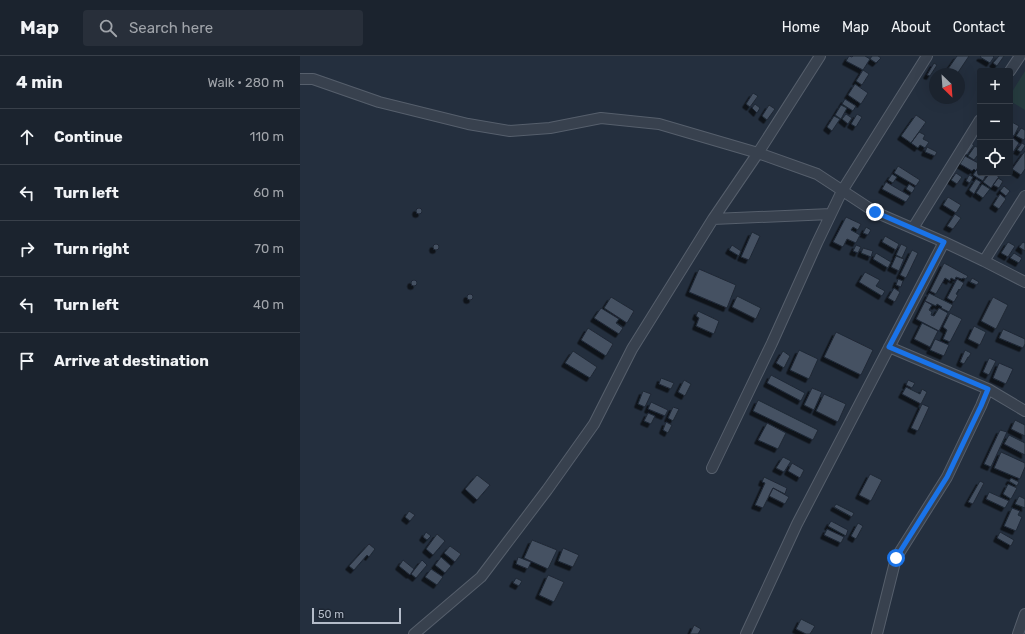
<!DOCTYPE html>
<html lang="en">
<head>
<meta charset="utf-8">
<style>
	:root { --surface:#1b232e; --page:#282f3a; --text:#f1f3f6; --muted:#a0a4aa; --line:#39404a }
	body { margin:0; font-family:Rubik,sans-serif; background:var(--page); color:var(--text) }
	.controls { position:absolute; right:12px; top:12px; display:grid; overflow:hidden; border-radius:4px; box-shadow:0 4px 16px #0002 }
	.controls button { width:36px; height:36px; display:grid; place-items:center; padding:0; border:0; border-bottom:1px solid var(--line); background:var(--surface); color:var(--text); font:20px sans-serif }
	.compass { position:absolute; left:629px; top:12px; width:36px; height:36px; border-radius:50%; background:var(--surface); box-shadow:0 4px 16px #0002; rotate:155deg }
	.scale { position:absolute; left:12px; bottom:10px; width:89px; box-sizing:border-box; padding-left:4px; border:2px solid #b4bcc9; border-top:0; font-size:11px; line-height:14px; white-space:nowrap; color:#b4bcc9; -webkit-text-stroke:3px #1d2633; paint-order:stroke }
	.stop { position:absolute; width:12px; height:12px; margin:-9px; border:3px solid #1a73e8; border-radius:50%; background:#fff }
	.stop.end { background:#1a73e8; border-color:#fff; box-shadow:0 1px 4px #0008 }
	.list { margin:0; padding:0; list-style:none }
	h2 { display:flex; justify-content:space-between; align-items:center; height:52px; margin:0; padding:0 16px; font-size:17px }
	h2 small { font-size:13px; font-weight:400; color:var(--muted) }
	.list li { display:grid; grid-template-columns:26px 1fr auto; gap:12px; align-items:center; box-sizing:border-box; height:56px; padding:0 16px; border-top:1px solid var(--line) }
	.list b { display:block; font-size:15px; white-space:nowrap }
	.list em { font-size:13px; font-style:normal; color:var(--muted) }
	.icon { flex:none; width:22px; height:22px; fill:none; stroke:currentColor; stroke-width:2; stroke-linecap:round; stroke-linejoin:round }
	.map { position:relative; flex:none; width:725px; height:578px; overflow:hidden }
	header { display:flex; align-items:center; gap:24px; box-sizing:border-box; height:56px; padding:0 20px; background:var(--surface); border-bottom:1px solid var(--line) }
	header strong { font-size:19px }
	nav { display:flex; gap:22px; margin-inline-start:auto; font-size:14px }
	.search { width:280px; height:36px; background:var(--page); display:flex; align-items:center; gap:10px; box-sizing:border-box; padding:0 14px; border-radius:4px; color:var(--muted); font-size:15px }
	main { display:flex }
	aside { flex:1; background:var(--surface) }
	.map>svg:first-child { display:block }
</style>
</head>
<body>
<header>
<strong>Map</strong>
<div class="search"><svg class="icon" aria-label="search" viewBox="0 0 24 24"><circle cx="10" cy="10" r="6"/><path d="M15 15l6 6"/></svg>Search here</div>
<nav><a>Home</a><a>Map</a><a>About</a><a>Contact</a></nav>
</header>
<main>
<aside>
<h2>4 min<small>Walk · 280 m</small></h2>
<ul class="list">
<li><svg class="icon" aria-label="ahead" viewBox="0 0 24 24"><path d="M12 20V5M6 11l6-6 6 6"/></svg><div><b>Continue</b></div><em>110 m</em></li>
<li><svg class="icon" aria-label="left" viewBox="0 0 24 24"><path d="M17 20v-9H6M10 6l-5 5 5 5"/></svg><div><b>Turn left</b></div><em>60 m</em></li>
<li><svg class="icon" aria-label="right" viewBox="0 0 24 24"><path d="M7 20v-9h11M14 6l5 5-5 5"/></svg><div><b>Turn right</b></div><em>70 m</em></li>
<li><svg class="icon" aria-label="left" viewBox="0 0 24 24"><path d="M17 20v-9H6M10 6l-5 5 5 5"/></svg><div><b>Turn left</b></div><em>40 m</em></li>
<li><svg class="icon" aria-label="arrive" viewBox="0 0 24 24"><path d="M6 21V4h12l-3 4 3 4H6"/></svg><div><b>Arrive at destination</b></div></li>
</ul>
</aside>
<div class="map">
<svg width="725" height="578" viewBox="0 0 725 578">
	<defs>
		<filter id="shadow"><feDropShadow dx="-3.5" dy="3.5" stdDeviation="0" flood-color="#0009"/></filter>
	</defs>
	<rect width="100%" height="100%" fill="#242f3e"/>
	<path fill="#263c3f" d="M 725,15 L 725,54 L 710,45 L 710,39 Z"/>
	<path fill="#455162" stroke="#1f2835" filter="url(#shadow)" d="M 549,0 L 552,1 L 553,0 L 565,0 L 570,3 L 563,14 L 546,5 Z
		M 572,0 L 578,0 L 581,2 L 576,7 L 570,3 Z
		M 657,0 L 669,0 L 657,18 L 655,18 L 648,13 Z
		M 681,0 L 693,0 L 694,1 L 690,7 L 680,1 Z
		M 699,0 L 704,0 L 697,10 L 693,7 Z
		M 634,7 L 637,9 L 630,20 L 627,19 Z
		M 563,14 L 569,18 L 562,29 L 556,25 Z
		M 555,28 L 568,37 L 561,48 L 548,39 Z
		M 453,37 L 458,40 L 450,51 L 446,48 Z
		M 545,43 L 556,50 L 553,55 L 542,48 Z
		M 455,48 L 460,52 L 457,57 L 452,52 Z
		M 469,49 L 475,53 L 467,64 L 462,60 Z
		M 541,49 L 547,52 L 541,63 L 535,59 Z
		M 546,58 L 552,62 L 548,68 L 542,63 Z
		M 557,58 L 562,61 L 556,71 L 551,68 Z
		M 616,59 L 626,66 L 611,87 L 601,80 Z
		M 534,60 L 540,63 L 532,75 L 527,71 Z
		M 710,65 L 719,70 L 714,80 L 710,78 Z
		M 721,72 L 725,74 L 725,82 L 724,84 L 716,80 Z
		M 619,76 L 625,79 L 623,83 L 629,86 L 625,92 L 620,89 L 618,92 L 611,87 Z
		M 713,82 L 719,87 L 710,101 L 710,87 Z
		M 671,87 L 674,89 L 667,99 L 664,97 Z
		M 722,87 L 725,89 L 725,90 L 721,96 L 717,94 Z
		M 675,90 L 680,93 L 680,96 L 674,104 L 668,100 Z
		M 627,91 L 637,96 L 635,100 L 625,96 Z
		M 725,95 L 725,113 L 721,119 L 712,113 Z
		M 665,100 L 680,108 L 676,115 L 674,113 L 672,115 L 660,108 Z
		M 598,110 L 620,124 L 616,130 L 594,117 Z
		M 679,110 L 680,110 L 680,117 L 687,117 L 683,125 L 673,119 Z
		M 656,117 L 662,121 L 657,128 L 651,124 Z
		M 690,117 L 693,117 L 699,121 L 691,132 L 683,126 Z
		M 592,118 L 597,121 L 593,127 L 588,124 Z
		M 669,119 L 673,121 L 670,127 L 666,125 Z
		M 698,122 L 703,125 L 699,132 L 693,129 Z
		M 676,123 L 681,126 L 674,138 L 669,134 Z
		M 586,126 L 610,140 L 606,146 L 582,133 Z
		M 609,128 L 615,132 L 612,137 L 606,133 Z
		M 682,128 L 690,133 L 683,142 L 676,137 Z
		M 704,130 L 710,135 L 706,140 L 700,135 Z
		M 700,138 L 706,143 L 699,153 L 693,149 Z
		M 648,141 L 661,149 L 656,157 L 643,149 Z
		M116 155a3 3 0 1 1 6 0a3 3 0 1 1-6 0Z
		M 655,158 L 661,162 L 653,173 L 647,170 Z
		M 546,161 L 561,168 L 558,174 L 553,171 L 551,174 L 560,179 L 556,187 L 547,183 L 543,191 L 533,186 Z
		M 566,171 L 571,174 L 568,179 L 563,177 Z
		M 452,176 L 460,180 L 449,204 L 441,201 Z
		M 585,180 L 599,188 L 596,194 L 582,186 Z
		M 708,186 L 715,190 L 708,201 L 701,197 Z
		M 723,186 L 725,187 L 725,195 L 719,191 Z
		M133 191a3 3 0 1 1 6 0a3 3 0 1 1-6 0Z
		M 601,188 L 607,191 L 602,202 L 596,199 Z
		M 432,189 L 441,195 L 439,200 L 429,194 Z
		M 556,189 L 561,191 L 558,197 L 553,195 Z
		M 563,192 L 573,195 L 571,201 L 561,197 Z
		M 612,194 L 618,197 L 606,222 L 600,219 Z
		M 576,197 L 591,206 L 588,212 L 573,203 Z
		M 714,197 L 722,202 L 719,207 L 710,202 Z
		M 596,200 L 604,203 L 599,215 L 591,211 Z
		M 644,207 L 668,220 L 666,223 L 663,222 L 662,223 L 656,221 L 655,224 L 651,222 L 650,225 L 645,222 L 636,238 L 630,235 Z
		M 399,213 L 436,229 L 427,252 L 389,236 Z
		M 565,216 L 580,224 L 576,230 L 585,235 L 582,240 L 559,226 Z
		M 672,222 L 679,226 L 677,229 L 670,226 Z
		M 598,223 L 603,225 L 601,231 L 596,229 Z
		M 657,223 L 664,227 L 660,234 L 659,233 L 656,238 L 658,239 L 654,246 L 647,242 Z
		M111 227a3 3 0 1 1 6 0a3 3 0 1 1-6 0Z
		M 594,232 L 600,236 L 595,246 L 588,242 Z
		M 629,237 L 653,249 L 649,256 L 641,252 L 642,251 L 637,248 L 636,250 L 625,245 Z
		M167 241a3 3 0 1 1 6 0a3 3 0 1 1-6 0Z
		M 437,240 L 461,252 L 456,263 L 432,251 Z
		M 311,241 L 334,255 L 327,267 L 304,252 Z
		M 693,241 L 708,249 L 696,273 L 681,265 Z
		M 625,245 L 632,249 L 629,254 L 632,256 L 631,259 L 634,260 L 639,252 L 648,257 L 639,275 L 616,263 Z
		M 301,252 L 319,263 L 316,267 L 323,272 L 319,278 L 294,262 Z
		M 398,255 L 419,265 L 414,278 L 396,270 L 399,262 L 396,260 Z
		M 650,257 L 662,263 L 650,286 L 643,283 L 647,274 L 643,271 Z
		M 622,267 L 638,275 L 630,291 L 614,283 Z
		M 674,270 L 686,276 L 680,289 L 668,283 Z
		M 288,272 L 313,288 L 306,300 L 281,284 Z
		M 703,273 L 725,283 L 725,288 L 723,292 L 699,282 Z
		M 536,276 L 573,294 L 561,319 L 524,301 Z
		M 635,283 L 649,289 L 644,300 L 630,294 Z
		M 499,294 L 518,303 L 509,323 L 490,314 Z
		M 665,294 L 671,297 L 669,301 L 668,301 L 664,308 L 660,306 Z
		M 273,295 L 297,311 L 290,322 L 265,307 Z
		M 483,295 L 490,300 L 484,312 L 476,307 Z
		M 689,302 L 696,305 L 689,319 L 683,316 Z
		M 699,307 L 713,313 L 706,328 L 693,322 Z
		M 471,319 L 505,337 L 501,345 L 467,327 Z
		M 361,322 L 374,327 L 371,333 L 359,328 Z
		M 384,324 L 391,328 L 385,340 L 378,336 Z
		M 608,324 L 615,327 L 612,332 L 606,329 Z
		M 606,331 L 620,338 L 622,333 L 627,336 L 621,348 L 602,338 Z
		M 512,332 L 522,336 L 514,354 L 504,349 Z
		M 343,335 L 351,338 L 345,351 L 338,348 Z
		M 524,338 L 546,348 L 538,366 L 516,355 Z
		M 458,344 L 518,374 L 513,384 L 453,355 Z
		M 351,346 L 368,354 L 365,360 L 348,353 Z
		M 622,348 L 629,351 L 618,375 L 611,372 Z
		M 373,351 L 379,353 L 373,365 L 368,362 Z
		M 348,357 L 355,360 L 351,368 L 344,365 Z
		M 715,364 L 725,369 L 725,380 L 711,373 Z
		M 366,366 L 372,369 L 368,377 L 363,374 Z
		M 467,367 L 486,377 L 478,393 L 458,384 Z
		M 700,374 L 707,376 L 691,411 L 684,408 Z
		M 709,379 L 725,387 L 725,399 L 704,388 Z
		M 701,396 L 725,407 L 725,411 L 720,423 L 694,412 Z
		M 483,401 L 491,405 L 484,416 L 476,412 Z
		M 492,407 L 504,414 L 500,422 L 488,415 Z
		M 570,418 L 582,424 L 571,445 L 559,439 Z
		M 177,419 L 190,429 L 177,444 L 165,433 Z
		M 464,421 L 487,432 L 485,438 L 473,432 L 463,452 L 455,449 L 465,427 L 462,426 Z
		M 711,422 L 719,426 L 717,430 L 709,425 Z
		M 680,425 L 684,427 L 673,448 L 668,446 Z
		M 708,428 L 717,432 L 711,443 L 703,438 Z
		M 473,432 L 489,441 L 485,448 L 469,440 Z
		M 689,436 L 709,445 L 705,452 L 686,443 Z
		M 719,440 L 725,443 L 725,452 L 715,448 Z
		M 536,448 L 554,457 L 552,461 L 534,451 Z
		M 712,452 L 720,455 L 718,459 L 722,461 L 716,475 L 704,470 Z
		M 109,455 L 115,459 L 110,465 L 105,461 Z
		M 531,465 L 548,474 L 546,480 L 528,470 Z
		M 558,467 L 563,470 L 556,483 L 551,480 Z
		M 527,473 L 544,481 L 541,487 L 524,479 Z
		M 126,476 L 131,480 L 127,484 L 123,481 Z
		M 700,476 L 714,484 L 711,490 L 697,482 Z
		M 137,478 L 145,485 L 133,499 L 126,493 Z
		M 232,484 L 257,494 L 248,513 L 224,502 Z
		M 69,488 L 75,493 L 69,501 L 67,499 L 54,514 L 49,510 Z
		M 150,490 L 161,498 L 155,506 L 144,497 Z
		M 263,492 L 279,499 L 273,511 L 258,505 Z
		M 141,501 L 151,510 L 145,517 L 135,509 Z
		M 218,501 L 231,506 L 228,513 L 216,508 Z
		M 103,504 L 114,513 L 110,519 L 99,510 Z
		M 122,504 L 127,509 L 116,522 L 111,518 Z
		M 131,513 L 143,521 L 137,529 L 125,521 Z
		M 248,519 L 264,526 L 254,546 L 239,539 Z
		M 216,522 L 222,525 L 219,530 L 213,527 Z
		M 501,563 L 515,570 L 510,578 L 506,578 L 496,573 Z
		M 394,569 L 401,573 L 398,578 L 390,578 Z"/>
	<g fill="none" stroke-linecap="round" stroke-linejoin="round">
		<defs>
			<path id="minor" d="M 710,15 L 720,0
				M 0,23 L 13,23 L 79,46 L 168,68 L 210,75 L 250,72 L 301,62 L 359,68 L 458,97 L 517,118 L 575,156 L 644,186 L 684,205 L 725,226
				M 413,163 L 531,158
				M 613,172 L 680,64
				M 684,205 L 725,140
				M 589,291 L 688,333 L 725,355
				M 412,412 L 472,287 L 517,187 L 542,135 L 627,0
				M 114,578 L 181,521 L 247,434 L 294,368 L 332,293 L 413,163 L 458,97 L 520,0
				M 446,578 L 497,468 L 644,186
				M 577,578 L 596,502 L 647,421 L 681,350 L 688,333
				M 718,578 L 725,558"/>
		</defs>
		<use href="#minor" stroke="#565f6c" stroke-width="12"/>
		<use href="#minor" stroke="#38414e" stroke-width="10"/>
	</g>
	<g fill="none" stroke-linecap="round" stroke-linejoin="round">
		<path stroke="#1a73e8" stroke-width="5" d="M 575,156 L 644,186 L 589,291 L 688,333 L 681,350 L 647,421 L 596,502"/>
	</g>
</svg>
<div class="controls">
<button>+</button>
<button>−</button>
<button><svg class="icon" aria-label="locate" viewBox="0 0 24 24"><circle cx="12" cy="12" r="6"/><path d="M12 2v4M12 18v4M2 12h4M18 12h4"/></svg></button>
</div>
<svg class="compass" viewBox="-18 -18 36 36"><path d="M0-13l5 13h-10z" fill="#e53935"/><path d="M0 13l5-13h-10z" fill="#a0a4aa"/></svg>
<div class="scale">50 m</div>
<div class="stop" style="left:596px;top:502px"></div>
<div class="stop end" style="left:575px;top:156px"></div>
</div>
</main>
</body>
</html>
